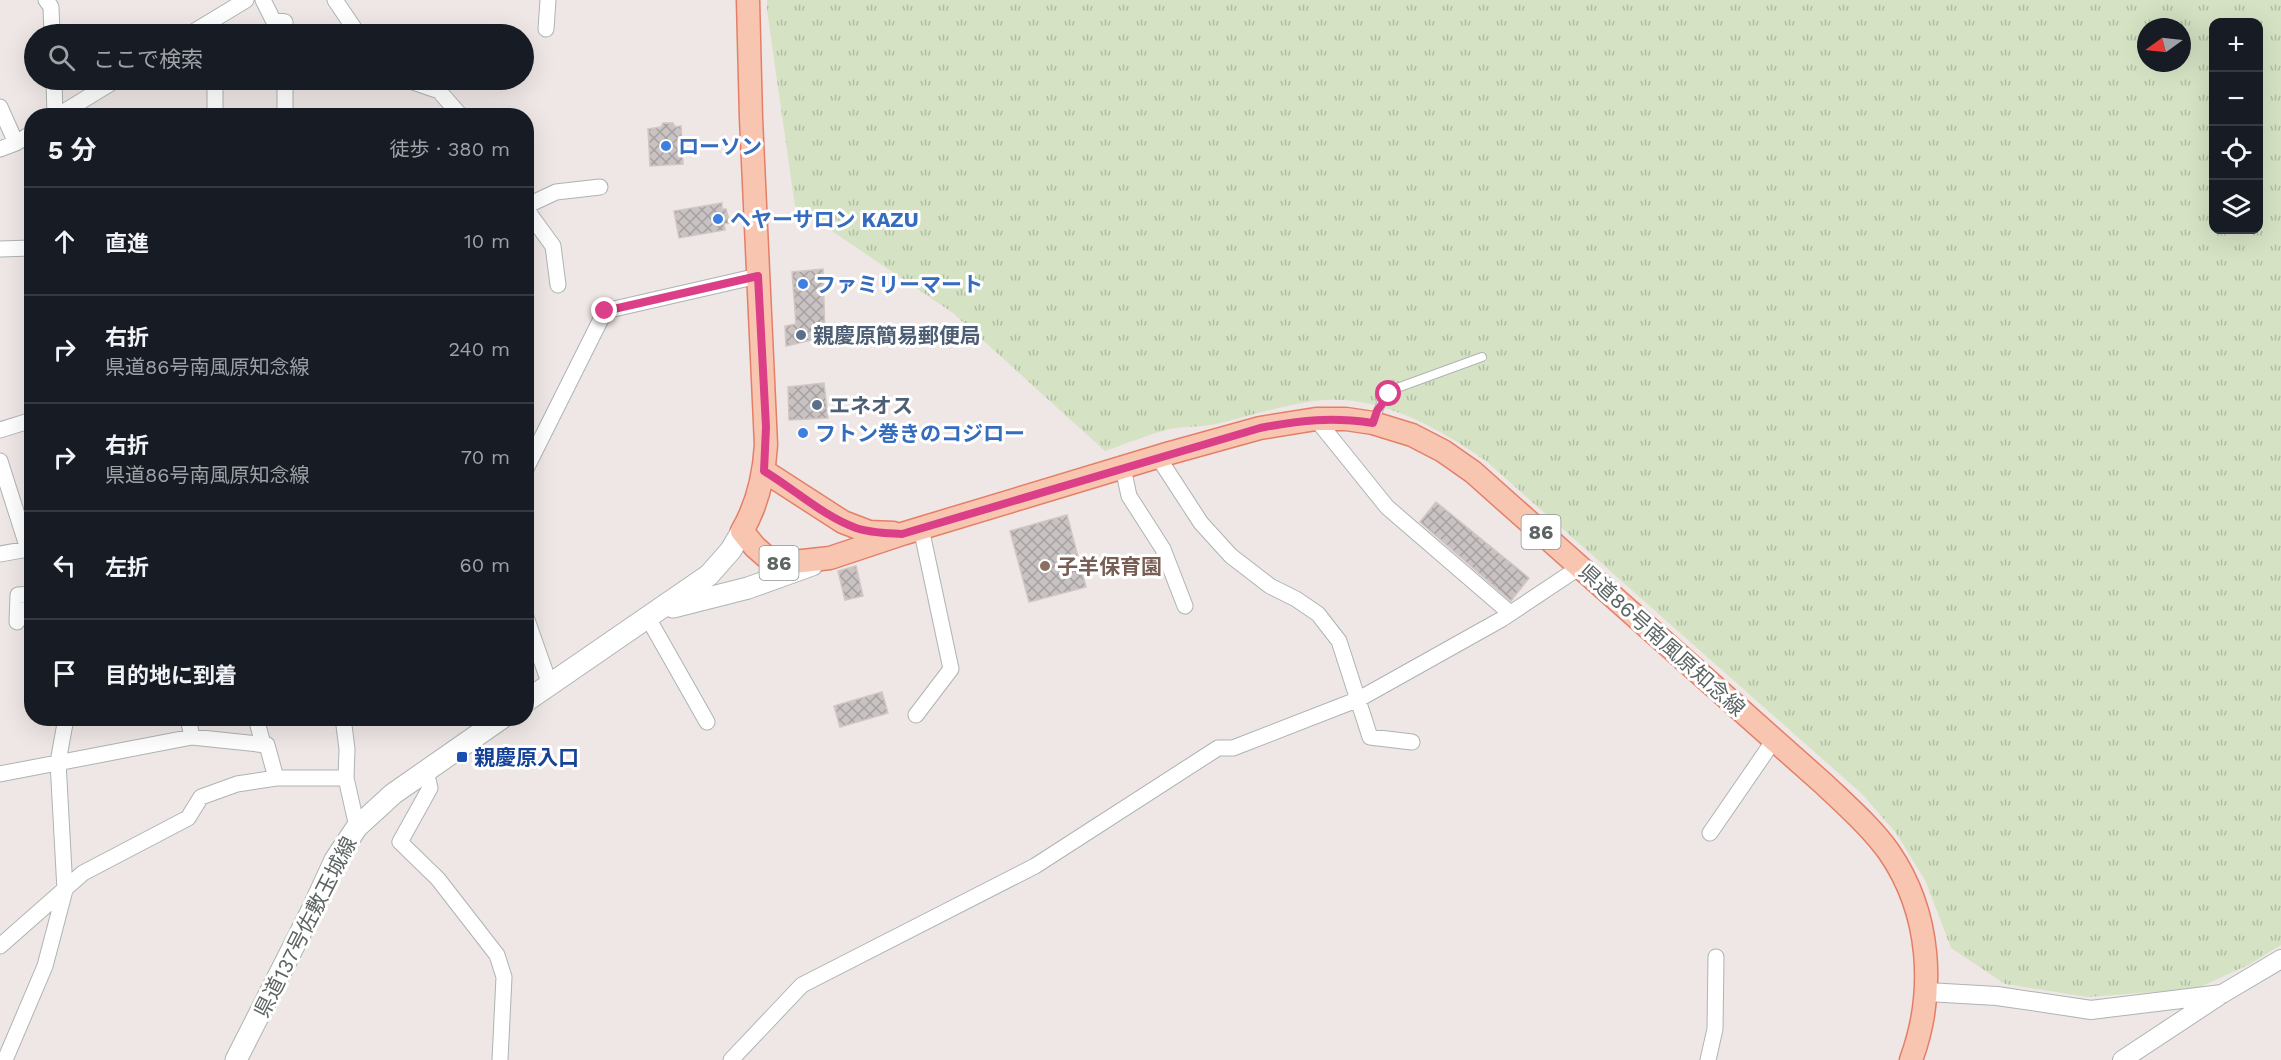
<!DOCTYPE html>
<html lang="ja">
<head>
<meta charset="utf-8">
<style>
	:root { --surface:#171b24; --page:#20242c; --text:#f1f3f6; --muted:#9ea1a6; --line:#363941 }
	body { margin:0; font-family:"Work Sans","Noto Sans JP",sans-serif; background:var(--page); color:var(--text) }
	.controls { position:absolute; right:18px; top:18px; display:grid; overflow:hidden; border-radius:12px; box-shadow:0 6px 24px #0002 }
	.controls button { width:54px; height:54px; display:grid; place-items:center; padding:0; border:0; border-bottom:2px solid var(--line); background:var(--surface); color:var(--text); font:30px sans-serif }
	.compass { position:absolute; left:2137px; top:18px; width:54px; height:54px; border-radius:50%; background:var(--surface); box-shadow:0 6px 24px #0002; rotate:255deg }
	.stop { position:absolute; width:18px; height:18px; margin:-14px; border:4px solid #da3f87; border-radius:50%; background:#fff }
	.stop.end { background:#da3f87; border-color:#fff; box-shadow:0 2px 6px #0008 }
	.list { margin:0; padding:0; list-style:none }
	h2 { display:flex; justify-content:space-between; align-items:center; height:78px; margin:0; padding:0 24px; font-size:26px }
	h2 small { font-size:20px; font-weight:400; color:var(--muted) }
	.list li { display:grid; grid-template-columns:39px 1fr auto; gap:18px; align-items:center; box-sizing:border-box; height:108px; padding:0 24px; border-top:2px solid var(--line) }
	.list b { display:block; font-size:22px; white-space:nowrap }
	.list p { margin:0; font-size:20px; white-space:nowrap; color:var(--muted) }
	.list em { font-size:20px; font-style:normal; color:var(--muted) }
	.icon { flex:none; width:33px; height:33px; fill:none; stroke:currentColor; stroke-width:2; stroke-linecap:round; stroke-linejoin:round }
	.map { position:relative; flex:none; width:2281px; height:1060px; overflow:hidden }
	.search { position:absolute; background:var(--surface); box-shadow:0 6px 24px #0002; left:24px; top:24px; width:510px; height:66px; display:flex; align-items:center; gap:15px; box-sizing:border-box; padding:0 21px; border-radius:33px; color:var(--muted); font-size:22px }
	.panel { position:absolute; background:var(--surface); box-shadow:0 6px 24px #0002; left:24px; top:108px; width:510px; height:618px; border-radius:24px }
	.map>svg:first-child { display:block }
</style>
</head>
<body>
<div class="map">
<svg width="2281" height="1060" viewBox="0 0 2281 1060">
	<defs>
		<pattern id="grass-tufts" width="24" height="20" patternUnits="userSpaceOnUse" patternTransform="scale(1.5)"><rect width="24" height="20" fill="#d5e3c4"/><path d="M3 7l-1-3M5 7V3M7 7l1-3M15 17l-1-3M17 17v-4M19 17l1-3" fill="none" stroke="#b0bca3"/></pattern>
		<pattern id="building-cross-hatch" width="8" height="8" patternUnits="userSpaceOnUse" patternTransform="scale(1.5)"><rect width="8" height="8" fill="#c9c2c2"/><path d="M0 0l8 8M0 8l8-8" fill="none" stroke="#a6a1a1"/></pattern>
	</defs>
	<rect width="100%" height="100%" fill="#eee7e5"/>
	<path fill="url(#grass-tufts)" fill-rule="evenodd" d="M 767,0 L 2281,0 L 2281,945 L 2250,964 L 2196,989 L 2087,997 L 2005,984 L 1951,948 L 1926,882 L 1896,833 L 1862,794 L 1486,461 C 1437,427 1377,393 1314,401 C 1280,406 1249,416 1216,424 C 1203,427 1189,426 1175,428 C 1152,433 1128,443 1105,451 L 953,313 L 795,206 L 767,10 ZM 2214,22 L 2258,22 L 2258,230 L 2214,230 ZM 2146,27 L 2182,27 L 2182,63 L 2146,63 Z"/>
	<path fill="url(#building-cross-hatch)" stroke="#d2c6c4" stroke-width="1.5" d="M 663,123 L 673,123 L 675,127 L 681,126 L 683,164 L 650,166 L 648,129 L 661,127 Z
		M 722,203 L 722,209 L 726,209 L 730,223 L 724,224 L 725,230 L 679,238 L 674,211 Z
		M 823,269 L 825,337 L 786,346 L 785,326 L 796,324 L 792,272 Z
		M 824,383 L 828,418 L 789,420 L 788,387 Z
		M 1436,502 L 1529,578 L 1511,601 L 1420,522 Z
		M 1067,515 L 1086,587 L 1029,602 L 1010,531 Z
		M 856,566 L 863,596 L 845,600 L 838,571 Z
		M 882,692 L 888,713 L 840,727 L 834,706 Z"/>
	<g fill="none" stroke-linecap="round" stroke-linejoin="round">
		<defs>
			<path id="service" d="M 1374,422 L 1382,401 L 1397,388 L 1482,357"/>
			<path id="minor" d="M 46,0 L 51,7 L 52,34
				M 263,0 L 273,20 L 285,22 L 285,34
				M 335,0 L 358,34
				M 546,29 L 548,0
				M 190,34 L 246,0
				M 54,80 L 55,116
				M 215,80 L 215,116
				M 285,80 L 285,116
				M 407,80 L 439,91 L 461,116
				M 0,107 L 16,143
				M 57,116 L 116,80
				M 0,149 L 16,143 L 32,133
				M 526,206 L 556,192 L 600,187
				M 526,209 L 553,246 L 558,285
				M 0,249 L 32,248
				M 1316,419 L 1387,507 L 1510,613
				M 0,430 L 32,420
				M 1158,457 L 1201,523 L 1231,556 L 1270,586 L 1296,599 L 1318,614 L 1339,641 L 1370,737 L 1412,742
				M 0,461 L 28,549 L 0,554
				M 1123,468 L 1129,496 L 1163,549 L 1185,606
				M 526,469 L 605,311 L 758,276
				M 526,617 L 550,685
				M 648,618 L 707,722
				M 17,622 L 18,595 L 32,594
				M 916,715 L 951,669 L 921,528
				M 188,718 L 192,737
				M 256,718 L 263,744
				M 343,718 L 347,749 L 346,778 L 357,827
				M 426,771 L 430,788 L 400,842 L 438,879 L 497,955 L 504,977 L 500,1060
				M 0,774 L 192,737 L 267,745 L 276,778
				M 1710,833 L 1774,740
				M 0,946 L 83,873 L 188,818 L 201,797 L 237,784 L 276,778 L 346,778
				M 5,1060 L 45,966 L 65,890 L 58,762 L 66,718
				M 731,1060 L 802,985 L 1035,866 L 1218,748 L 1233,748 L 1359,699 L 1502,619 L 1580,567
				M 1708,1060 L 1715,1029 L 1716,957"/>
			<path id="tertiary" d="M 1927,992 L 1997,996 L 2091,1010 L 2222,994
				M 2122,1060 L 2222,994 L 2281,959"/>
			<path id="secondary" d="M 673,607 L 748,588 L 812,565
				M 526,701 L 709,575 L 731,550 L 742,531
				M 236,1060 L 312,910 L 335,860 L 357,827 L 393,794 L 502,718"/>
			<path id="primary" d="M 748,0 L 751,118 L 766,445 C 764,476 758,504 742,531 L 755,547 L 771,561 L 784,563 L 830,558 L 902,534 L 1170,453 L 1260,428 L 1316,419 L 1346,419 L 1373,423 L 1412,435 L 1443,451 L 1473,472 L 1825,785 C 1847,806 1872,828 1889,852 C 1931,913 1936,992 1911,1060
				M 764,471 L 843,522 L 869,532 L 893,533"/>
		</defs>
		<use href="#service" stroke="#aeb3b4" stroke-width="10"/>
		<use href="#minor" stroke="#aeb3b4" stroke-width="17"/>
		<use href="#tertiary" stroke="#aeb3b4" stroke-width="20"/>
		<use href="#secondary" stroke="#adb4b4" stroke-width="23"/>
		<use href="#primary" stroke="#e57e67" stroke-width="25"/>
		<use href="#service" stroke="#fff" stroke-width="8"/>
		<use href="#minor" stroke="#fff" stroke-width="15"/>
		<use href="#tertiary" stroke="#fff" stroke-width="18"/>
		<use href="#secondary" stroke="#fff" stroke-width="21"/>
		<use href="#primary" stroke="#f8c6b0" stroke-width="22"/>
	</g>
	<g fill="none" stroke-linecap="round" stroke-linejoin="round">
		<path stroke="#da3f87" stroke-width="8" d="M 605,311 L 758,276 L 766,427 L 764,471 C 794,489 823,516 856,528 C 870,533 886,533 902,534 L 1260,428 C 1302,420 1331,417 1373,423 L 1377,411 L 1389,394"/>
	</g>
	<g fill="#3f7fe0" stroke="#fff" stroke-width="2">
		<circle cx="666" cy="146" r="6"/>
		<circle cx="718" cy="219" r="6"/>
		<circle cx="803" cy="284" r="6"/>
		<circle cx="803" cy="433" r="6"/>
	</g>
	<g fill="#5c6f8a" stroke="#fff" stroke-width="2">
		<circle cx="801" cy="335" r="6"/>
		<circle cx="817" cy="405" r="6"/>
	</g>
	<circle fill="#8d6e63" stroke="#fff" stroke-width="2" cx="1045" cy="566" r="6"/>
	<rect fill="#1a4fb4" stroke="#fff" stroke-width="2" x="456" y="751" width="12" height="12" rx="3"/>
	<g text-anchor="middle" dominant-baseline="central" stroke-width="6" stroke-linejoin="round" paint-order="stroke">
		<g fill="#fff" stroke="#8e9292" stroke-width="1.5">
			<rect x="1521.5" y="515" width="39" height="34" rx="4.5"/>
			<rect x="759.5" y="546" width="39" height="34" rx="4.5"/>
		</g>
		<g font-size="20" font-weight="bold" fill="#5d6464">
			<text x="1541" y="532">86</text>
			<text x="779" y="563">86</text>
		</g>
		<g font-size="21" font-weight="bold" fill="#366cbe" stroke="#fff" text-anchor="start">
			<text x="678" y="146">ローソン</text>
			<text x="730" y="219">ヘヤーサロン KAZU</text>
			<text x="815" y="284">ファミリーマート</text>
			<text x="815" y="433">フトン巻きのコジロー</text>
		</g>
		<g font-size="21" font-weight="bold" fill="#4e5e75" stroke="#fff" text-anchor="start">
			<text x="813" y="335">親慶原簡易郵便局</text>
			<text x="829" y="405">エネオス</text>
		</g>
		<g font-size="21" font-weight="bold" fill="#785e54" stroke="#fff" text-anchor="start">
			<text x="1057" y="566">子羊保育園</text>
		</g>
		<g font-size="21" fill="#5d6464" stroke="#fff">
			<text transform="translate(1662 640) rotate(42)">県道86号南風原知念線</text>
			<text transform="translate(305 927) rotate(-63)">県道137号佐敷玉城線</text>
		</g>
		<g font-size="21" font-weight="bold" fill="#164399" stroke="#fff" text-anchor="start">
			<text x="474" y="757">親慶原入口</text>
		</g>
	</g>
</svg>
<div class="controls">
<button>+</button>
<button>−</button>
<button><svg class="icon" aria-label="locate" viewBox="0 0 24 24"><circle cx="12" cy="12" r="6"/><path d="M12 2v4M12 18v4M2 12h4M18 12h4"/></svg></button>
<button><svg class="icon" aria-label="layers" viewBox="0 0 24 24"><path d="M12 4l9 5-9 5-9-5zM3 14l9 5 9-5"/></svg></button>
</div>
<svg class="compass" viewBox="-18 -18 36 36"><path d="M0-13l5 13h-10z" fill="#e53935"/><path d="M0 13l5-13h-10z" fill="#9ea1a6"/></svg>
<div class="stop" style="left:1389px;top:394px"></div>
<div class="stop end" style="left:605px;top:311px"></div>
<div class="search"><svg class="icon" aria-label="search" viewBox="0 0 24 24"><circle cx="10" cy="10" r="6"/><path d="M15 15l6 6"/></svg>ここで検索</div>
<section class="panel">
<h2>5 分<small>徒歩 · 380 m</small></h2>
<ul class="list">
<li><svg class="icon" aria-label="ahead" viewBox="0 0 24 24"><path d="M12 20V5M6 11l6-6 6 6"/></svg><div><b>直進</b></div><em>10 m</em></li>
<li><svg class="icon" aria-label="right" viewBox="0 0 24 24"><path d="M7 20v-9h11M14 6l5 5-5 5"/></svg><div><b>右折</b><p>県道86号南風原知念線</p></div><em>240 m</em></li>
<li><svg class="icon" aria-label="right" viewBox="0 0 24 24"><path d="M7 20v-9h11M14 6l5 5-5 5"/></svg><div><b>右折</b><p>県道86号南風原知念線</p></div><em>70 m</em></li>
<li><svg class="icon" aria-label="left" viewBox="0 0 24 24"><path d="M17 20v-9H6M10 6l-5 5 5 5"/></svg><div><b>左折</b></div><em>60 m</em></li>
<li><svg class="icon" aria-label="arrive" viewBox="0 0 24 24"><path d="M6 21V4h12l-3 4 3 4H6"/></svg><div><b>目的地に到着</b></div></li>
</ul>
</section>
</div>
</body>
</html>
